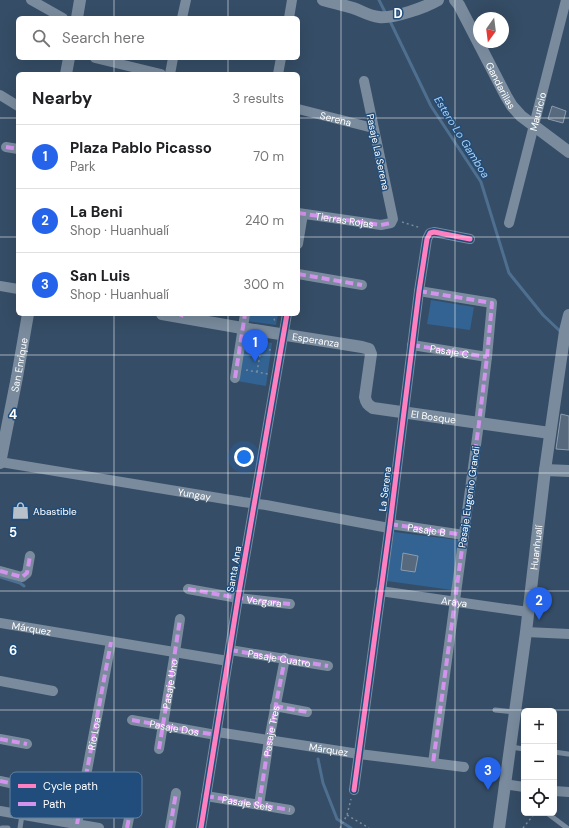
<!DOCTYPE html>
<html lang="en">
<head>
<meta charset="utf-8">
<style>
	:root { --surface:#fff; --page:#f6f6f6; --text:#202124; --muted:#757577; --line:#e0e0e0; --accent:#2563eb }
	body { margin:0; font-family:"DM Sans",sans-serif; background:var(--page); color:var(--text) }
	.controls { position:absolute; right:12px; bottom:12px; display:grid; overflow:hidden; border-radius:6px; box-shadow:0 4px 16px #0002 }
	.controls button { width:36px; height:36px; display:grid; place-items:center; padding:0; border:0; border-bottom:1px solid var(--line); background:var(--surface); color:var(--text); font:20px sans-serif }
	.compass { position:absolute; left:473px; top:12px; width:36px; height:36px; border-radius:50%; background:var(--surface); box-shadow:0 4px 16px #0002; rotate:194deg }
	.you { position:absolute; left:244px; top:457px; width:14px; height:14px; margin:-10px; border:3px solid #fff; border-radius:50%; background:#1a73e8; box-shadow:0 0 0 6px #1a73e833 }
	.badge { display:grid; place-items:center; width:26px; height:26px; border-radius:50%; background:var(--accent); color:#fff; font-size:13px; font-weight:700 }
	.pin { position:absolute; translate:-50% -33px; filter:drop-shadow(0 1px 2px #0008) }
	.pin::after { content:''; position:absolute; top:21px; width:14px; height:12px; background:inherit; clip-path:polygon(0 0,100% 0,50% 100%) }
	.list { margin:0; padding:0; list-style:none }
	h2 { display:flex; justify-content:space-between; align-items:center; height:52px; margin:0; padding:0 16px; font-size:17px }
	h2 small { font-size:13px; font-weight:400; color:var(--muted) }
	.list li { display:grid; grid-template-columns:26px 1fr auto; gap:12px; align-items:center; box-sizing:border-box; height:64px; padding:0 16px; border-top:1px solid var(--line) }
	.list b { display:block; font-size:15px; white-space:nowrap }
	.list p { margin:0; font-size:13px; white-space:nowrap; color:var(--muted) }
	.list em { font-size:13px; font-style:normal; color:var(--muted) }
	.icon { flex:none; width:22px; height:22px; fill:none; stroke:currentColor; stroke-width:2; stroke-linecap:round; stroke-linejoin:round }
	.map { position:relative; flex:none; width:569px; height:828px; overflow:hidden }
	.search { position:absolute; background:var(--surface); box-shadow:0 4px 16px #0002; left:16px; top:16px; width:284px; height:44px; display:flex; align-items:center; gap:10px; box-sizing:border-box; padding:0 14px; border-radius:6px; color:var(--muted); font-size:15px }
	.panel { position:absolute; background:var(--surface); box-shadow:0 4px 16px #0002; left:16px; top:72px; width:284px; height:244px; border-radius:6px }
	.map>svg:first-child { display:block }
</style>
</head>
<body>
<div class="map">
<svg width="569" height="828" viewBox="0 0 569 828">
	<rect width="100%" height="100%" fill="#354d66"/>
	<path fill="#336392" d="M 431,300 L 474,307 L 470,330 L 427,324 Z
		M 248,314 L 278,314 L 276,325 L 246,321 Z
		M 244,338 L 272,343 L 266,386 L 237,381 Z
		M 394,532 L 458,540 L 452,590 L 387,581 Z"/>
	<g fill="none" stroke-linecap="round" stroke-linejoin="round">
		<path stroke="#4e6f90" stroke-width="3" d="M 379,0 L 386,14
			M 389,19 L 431,106 L 481,182 L 509,273 L 543,315 L 562,333
			M 0,577 L 20,583 L 24,586
			M 318,759 L 323,783 L 337,819 L 351,828"/>
	</g>
	<path fill="#56697d" stroke="#8d9cac" d="M 552,106 L 566,111 L 563,123 L 548,119 Z
		M 561,414 L 569,416 L 569,450 L 556,449 Z
		M 403,553 L 418,556 L 415,572 L 401,570 Z"/>
	<g fill="none" stroke-linecap="round" stroke-linejoin="round">
		<path stroke="#798b9d" stroke-width="1.5" stroke-dasharray="2 3" stroke-linecap="butt" d="M 402,222 L 421,228
			M 272,314 L 275,321
			M 249,347 L 271,350
			M 246,370 L 268,374
			M 257,372 L 261,349
			M 347,815 L 369,828
			M 340,828 L 347,815 L 351,799
			M 523,828 L 535,813"/>
		<path stroke="#798b9d" stroke-width="5" d="M 495,710 L 515,712
			M 511,747 L 524,749
			M 554,752 L 568,754
			M 547,813 L 567,828
			M 2,828 L 8,828
			M 20,828 L 22,815"/>
		<g stroke="#798b9d" stroke-width="10">
			<path d="M 31,0 L 63,18"/>
			<path d="M 182,18 L 186,0"/>
			<path d="M 289,18 L 292,0"/>
			<path d="M 95,58 L 161,74"/>
			<path d="M 170,74 L 173,58"/>
			<path d="M 278,74 L 281,58"/>
			<path d="M 0,95 L 18,106"/>
			<path id="s1" d="M 298,109 L 373,128"/>
			<path d="M 6,147 L 18,149"/>
			<path id="s2" d="M 298,213 L 381,225 L 391,223 L 393,219 L 364,81"/>
			<path id="s3" d="M 509,223 L 566,0"/>
			<path d="M 298,244 L 303,214"/>
			<path d="M 298,274 L 362,285"/>
			<path d="M 0,286 L 18,289"/>
			<path d="M 419,291 L 492,303 L 487,357 L 479,423 L 433,763"/>
			<path id="s4" d="M 412,345 L 487,357"/>
			<path d="M 235,378 L 245,314"/>
			<path id="s5" d="M 0,462 L 243,502 L 266,505 L 389,528"/>
			<path d="M 390,524 L 464,535"/>
			<path d="M 0,571 L 22,577 L 27,573 L 30,556"/>
			<path d="M 188,589 L 238,598 L 290,604"/>
			<path id="s6" d="M 380,591 L 528,612"/>
			<path id="s7" d="M 0,623 L 228,661"/>
			<path d="M 526,632 L 569,634"/>
			<path d="M 230,650 L 328,666"/>
			<path d="M 0,681 L 53,691"/>
			<path d="M 275,706 L 307,712"/>
			<path id="s8" d="M 132,720 L 216,735"/>
			<path id="s9" d="M 217,732 L 359,754 L 464,767"/>
			<path d="M 0,739 L 27,744"/>
			<path id="s10" d="M 159,749 L 175,652 L 180,619"/>
			<path d="M 0,781 L 19,785"/>
			<path d="M 504,784 L 524,787"/>
			<path d="M 354,790 L 390,524 L 419,291 L 427,239 L 430,233 L 434,232 L 470,239"/>
			<path d="M 554,791 L 569,792"/>
			<path id="s11" d="M 206,796 L 290,810"/>
			<path id="s12" d="M 259,805 L 269,740 L 285,658"/>
			<path d="M 0,811 L 99,828"/>
			<path id="s13" d="M 77,824 L 111,642"/>
			<path d="M 127,828 L 136,783"/>
			<path d="M 170,828 L 176,793"/>
			<path d="M 201,828 L 238,598 L 287,314"/>
		</g>
		<g stroke="#798b9d" stroke-width="12">
			<path d="M 323,0 C 333,3 343,5 353,8 C 362,11 369,16 379,17 C 393,19 426,7 438,0"/>
			<path id="s14" d="M 455,0 L 459,5 L 506,96 L 512,106 L 521,116 L 569,152"/>
			<path d="M 77,18 L 80,0"/>
			<path d="M 66,74 L 69,58"/>
			<path id="s15" d="M 162,314 L 242,328 L 362,347 L 369,349 L 371,354 L 365,397 C 366,403 368,405 373,408 L 550,433"/>
			<path id="s16" d="M 0,463 L 17,377 L 28,314"/>
			<path d="M 545,470 L 569,471"/>
			<path id="s17" d="M 499,828 L 526,632 L 545,470 L 565,331 L 569,315"/>
		</g>
		<g stroke="#d193ec" stroke-width="4" stroke-dasharray="8 4" stroke-linecap="butt">
			<path d="M 6,147 L 18,149"/>
			<path d="M 298,213 L 381,225 L 391,223"/>
			<path d="M 298,274 L 362,285"/>
			<path d="M 419,291 L 492,303 L 487,357 L 479,423 L 433,763"/>
			<path d="M 181,317 L 182,314"/>
			<path d="M 412,345 L 487,357"/>
			<path d="M 235,378 L 245,314"/>
			<path id="s18" d="M 390,524 L 464,535"/>
			<path d="M 0,571 L 22,577 L 27,573 L 30,556"/>
			<path id="s19" d="M 188,589 L 238,598 L 290,604"/>
			<path id="s20" d="M 230,650 L 328,666"/>
			<path d="M 275,706 L 307,712"/>
			<path d="M 132,720 L 216,735"/>
			<path d="M 0,739 L 27,744"/>
			<path d="M 159,749 L 175,652 L 180,619"/>
			<path d="M 0,781 L 19,785"/>
			<path d="M 206,796 L 290,810"/>
			<path d="M 259,805 L 269,740 L 285,658"/>
			<path d="M 77,824 L 111,642"/>
			<path d="M 127,828 L 136,783"/>
			<path d="M 170,828 L 176,793"/>
		</g>
		<defs>
			<path id="cycleway" d="M 354,790 L 390,524 L 419,291 L 427,239 L 430,233 L 434,232 L 470,239
				M 201,828 L 238,598 L 287,314"/>
		</defs>
		<use href="#cycleway" stroke="#204d7b" stroke-width="8"/>
		<use href="#cycleway" stroke="#ff80c0" stroke-width="5"/>
	</g>
	<path fill="none" stroke="#fff" stroke-width="1" stroke-opacity="0.55" d="M 114,0 L 114,18M 228,0 L 228,18M 341,0 L 341,828M 455,0 L 455,828M 114,58 L 114,74M 228,58 L 228,74M 0,118 L 18,118M 298,118 L 569,118M 0,237 L 18,237M 298,237 L 569,237M 114,314 L 114,828M 228,314 L 228,828M 0,355 L 569,355M 0,473 L 569,473M 0,591 L 569,591M 0,710 L 569,710"/>
	<defs>
		<symbol id="shop-bare" viewBox="-9 -9 18 18"><path d="M-5-2.5h2.3a2.7 3.5 0 0 1 5.4 0H5L5.5 6h-11ZM-1.5-2.5h3a1.5 2.3 0 0 0-3 0Z" fill="#b8c1c9" stroke="#204d7b" stroke-width="2.5" paint-order="stroke"/></symbol>
	</defs>
	<g fill-rule="evenodd">
		<use href="#shop-bare" x="8" y="498" width="25" height="25"/>
	</g>
	<g text-anchor="middle" dominant-baseline="central" stroke-width="3" stroke-linejoin="round" paint-order="stroke">
		<g font-size="10" fill="#fff" stroke="#204d7b">
			<text stroke="none"><textPath href="#s14" startOffset="97">Gandarillas</textPath></text>
			<text stroke="none"><textPath href="#s3" startOffset="115">Mauricio</textPath></text>
			<text stroke="none"><textPath href="#s1" startOffset="39">Serena</textPath></text>
			<text transform="translate(378 152) rotate(78)">Pasaje La Serena</text>
			<text stroke="none"><textPath href="#s2" startOffset="47">Tierras Rojas</textPath></text>
			<text stroke="none"><textPath href="#s15" startOffset="156">Esperanza</textPath></text>
			<text stroke="none"><textPath href="#s4" startOffset="38">Pasaje C</textPath></text>
			<text stroke="none"><textPath href="#s16" startOffset="100">San Enrique</textPath></text>
			<text stroke="none"><textPath href="#s15" startOffset="334">El Bosque</textPath></text>
			<text transform="translate(385 489) rotate(-83)">La Serena</text>
			<text stroke="none"><textPath href="#s5" startOffset="197">Yungay</textPath></text>
			<text transform="translate(469 497) rotate(-82)">Pasaje Eugenio Grandi</text>
			<text stroke="none"><textPath href="#s18" startOffset="37">Pasaje B</textPath></text>
			<text stroke="none"><textPath href="#s17" startOffset="283">Huanhualí</textPath></text>
			<text transform="translate(234 569) rotate(-80)">Santa Ana</text>
			<text stroke="none"><textPath href="#s19" startOffset="77">Vergara</textPath></text>
			<text stroke="none"><textPath href="#s6" startOffset="75">Araya</textPath></text>
			<text stroke="none"><textPath href="#s7" startOffset="32">Márquez</textPath></text>
			<text stroke="none"><textPath href="#s20" startOffset="50">Pasaje Cuatro</textPath></text>
			<text stroke="none"><textPath href="#s10" startOffset="66">Pasaje Uno</textPath></text>
			<text stroke="none"><textPath href="#s8" startOffset="43">Pasaje Dos</textPath></text>
			<text stroke="none"><textPath href="#s12" startOffset="75">Pasaje Tres</textPath></text>
			<text stroke="none"><textPath href="#s13" startOffset="92">Río Loa</textPath></text>
			<text stroke="none"><textPath href="#s9" startOffset="113">Márquez</textPath></text>
			<text stroke="none"><textPath href="#s11" startOffset="42">Pasaje Seis</textPath></text>
		</g>
		<g font-size="10" fill="#fff" stroke="#204d7b" text-anchor="start">
			<text x="33" y="511">Abastible</text>
		</g>
		<g font-size="11" font-style="italic" fill="#adceee" stroke="#204d7b">
			<text transform="translate(462 137) rotate(58)">Estero Lo Gamboa</text>
		</g>
	</g>
	<rect x="10" y="772" width="132" height="46" rx="6" fill="#204d7b" stroke="#6382a3" stroke-width="1"/>
	<rect x="18" y="784" width="18" height="4" fill="#ff80c0"/>
	<rect x="18" y="802" width="18" height="4" fill="#d193ec"/>
	<g font-size="11" fill="#fff">
		<text x="43" y="790">Cycle path</text>
		<text x="43" y="808">Path</text>
	</g>
	<g font-size="13" text-anchor="middle" font-weight="bold" fill="#fff" stroke="#204d7b" stroke-width="3" stroke-linejoin="round" paint-order="stroke">
		<text x="398" y="18">D</text>
		<text x="13" y="419">4</text>
		<text x="13" y="537">5</text>
		<text x="13" y="655">6</text>
	</g>
</svg>
<div class="controls">
<button>+</button>
<button>−</button>
<button><svg class="icon" aria-label="locate" viewBox="0 0 24 24"><circle cx="12" cy="12" r="6"/><path d="M12 2v4M12 18v4M2 12h4M18 12h4"/></svg></button>
</div>
<svg class="compass" viewBox="-18 -18 36 36"><path d="M0-13l5 13h-10z" fill="#e53935"/><path d="M0 13l5-13h-10z" fill="#757577"/></svg>
<div class="you"></div>
<div class="pin badge" style="left:255px;top:362px">1</div>
<div class="pin badge" style="left:539px;top:620px">2</div>
<div class="pin badge" style="left:488px;top:790px">3</div>
<div class="search"><svg class="icon" aria-label="search" viewBox="0 0 24 24"><circle cx="10" cy="10" r="6"/><path d="M15 15l6 6"/></svg>Search here</div>
<section class="panel">
<h2>Nearby<small>3 results</small></h2>
<ul class="list">
<li><span class="badge">1</span><div><b>Plaza Pablo Picasso</b><p>Park</p></div><em>70 m</em></li>
<li><span class="badge">2</span><div><b>La Beni</b><p>Shop · Huanhualí</p></div><em>240 m</em></li>
<li><span class="badge">3</span><div><b>San Luis</b><p>Shop · Huanhualí</p></div><em>300 m</em></li>
</ul>
</section>
</div>
</body>
</html>
